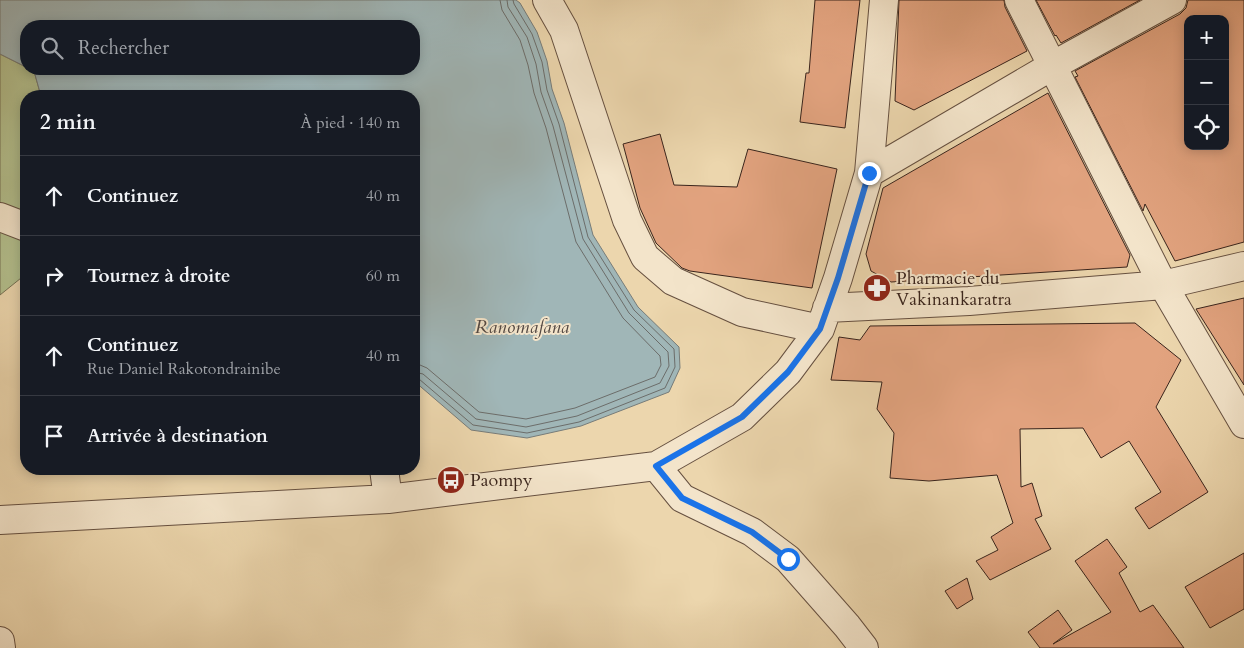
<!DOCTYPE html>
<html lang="fr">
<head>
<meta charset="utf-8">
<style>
	:root { --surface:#171b24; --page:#20242c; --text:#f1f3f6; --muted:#9ea1a6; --line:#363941 }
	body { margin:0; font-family:Cardo,serif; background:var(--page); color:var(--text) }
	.controls { position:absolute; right:15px; top:15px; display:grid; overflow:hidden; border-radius:10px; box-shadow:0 2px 12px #0003 }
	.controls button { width:45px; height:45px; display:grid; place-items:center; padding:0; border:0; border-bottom:1px solid var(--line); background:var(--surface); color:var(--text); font:25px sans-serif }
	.stop { position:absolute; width:15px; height:15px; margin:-11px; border:4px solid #1a73e8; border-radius:50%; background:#fff }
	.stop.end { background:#1a73e8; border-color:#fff; box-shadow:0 1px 5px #0008 }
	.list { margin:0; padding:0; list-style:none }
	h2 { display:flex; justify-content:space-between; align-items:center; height:65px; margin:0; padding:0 20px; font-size:21px }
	h2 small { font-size:16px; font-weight:400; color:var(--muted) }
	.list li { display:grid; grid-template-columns:32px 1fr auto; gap:15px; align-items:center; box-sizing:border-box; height:80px; padding:0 20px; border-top:1px solid var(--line) }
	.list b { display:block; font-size:19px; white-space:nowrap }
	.list p { margin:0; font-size:16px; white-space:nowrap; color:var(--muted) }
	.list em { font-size:16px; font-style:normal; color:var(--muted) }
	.icon { flex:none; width:28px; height:28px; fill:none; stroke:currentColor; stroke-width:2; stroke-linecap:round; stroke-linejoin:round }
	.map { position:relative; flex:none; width:1244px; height:648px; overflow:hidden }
	.search { position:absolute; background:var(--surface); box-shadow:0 2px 12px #0003; left:20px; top:20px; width:400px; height:55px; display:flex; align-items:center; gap:12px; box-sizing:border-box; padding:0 18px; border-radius:20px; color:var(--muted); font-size:19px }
	.panel { position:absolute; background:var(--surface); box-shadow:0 2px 12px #0003; left:20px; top:90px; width:400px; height:385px; border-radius:20px }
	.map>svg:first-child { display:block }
</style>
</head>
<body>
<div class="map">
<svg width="1244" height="648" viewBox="0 0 1244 648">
	<rect width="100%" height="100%" fill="#ecd6ad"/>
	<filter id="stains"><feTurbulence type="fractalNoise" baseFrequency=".004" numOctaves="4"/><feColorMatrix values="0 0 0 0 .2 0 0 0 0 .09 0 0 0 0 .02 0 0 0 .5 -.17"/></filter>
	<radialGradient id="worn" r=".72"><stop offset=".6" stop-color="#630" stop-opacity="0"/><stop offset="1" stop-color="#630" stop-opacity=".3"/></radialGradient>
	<path fill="#b3bf8d" stroke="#767254" d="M 0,54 L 26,67 L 26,69 L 34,71 L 41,96 L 26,96 L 26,274 L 0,295 Z"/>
	<path fill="#a0b6b7" stroke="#777c79" d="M 0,0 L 516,0 L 520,3 L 537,32 L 547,61 L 552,89 L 564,123 L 593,235 L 638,307 L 679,347 L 680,368 L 669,392 L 581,426 L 527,438 L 471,430 L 414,381 L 414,96 L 41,96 L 34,71 L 30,69 L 414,69 L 414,26 L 26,26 L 26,67 L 0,54 Z"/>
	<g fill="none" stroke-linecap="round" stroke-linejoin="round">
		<path stroke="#6c6d6a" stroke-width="1" d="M 414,364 L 420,365 L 427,368 L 479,412 L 526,419 L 575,408 L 655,377 L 661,365 L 660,356 L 623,318 L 576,242 L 546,128 L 534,93 L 528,65 L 520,40 L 502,10 L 500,0
			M 414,372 L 423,374 L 476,419 L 526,427 L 577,416 L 660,383 L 669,366 L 668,352 L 629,313 L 583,239 L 553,126 L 541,92 L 536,64 L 527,37 L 508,7 L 507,0
			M 414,378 L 419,379 L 473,425 L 527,433 L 579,422 L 665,388 L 675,367 L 674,349 L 634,310 L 588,237 L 559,124 L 547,90 L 542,62 L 532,34 L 514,4 L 513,0"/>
	</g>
	<path fill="#e2a37f" stroke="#39241c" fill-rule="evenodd" d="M 815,0 L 860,0 L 845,128 L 800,122 L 806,73 L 809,73 Z
		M 899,0 L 1004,0 L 1005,7 L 1027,51 L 914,110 L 895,101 Z
		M 1036,0 L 1140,0 L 1061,43 L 1056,35 L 1055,36 Z
		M 1188,0 L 1244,0 L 1244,242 L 1175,261 L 1145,204 L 1143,211 L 1075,77 L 1078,76 L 1075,71 L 1180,14 L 1186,8 ZM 1188,19 L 1225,19 L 1225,146 L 1188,146 Z
		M 1048,93 L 1130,255 L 1127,267 L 891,282 L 871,271 L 866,254 L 883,188 Z
		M 660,134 L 674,185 L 737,187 L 748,149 L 837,169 L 812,288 L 690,271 L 682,268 L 656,243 L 640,208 L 623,144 Z
		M 1244,298 L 1244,385 L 1196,309 Z
		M 1135,323 L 1181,360 L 1156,407 L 1208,492 L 1149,529 L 1135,508 L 1161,492 L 1129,441 L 1101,458 L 1083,428 L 1020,429 L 1021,487 L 1032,483 L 1042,516 L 1035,519 L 1051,549 L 990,580 L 976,561 L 998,550 L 991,537 L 1013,523 L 997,475 L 929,481 L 890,478 L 894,433 L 877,409 L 882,382 L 831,380 L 839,337 L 860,340 L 870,326 Z
		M 1107,539 L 1127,567 L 1119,573 L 1140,612 L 1153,605 L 1184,648 L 1040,648 L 1028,632 L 1058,610 L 1072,630 L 1053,644 L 1111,612 L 1075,561 Z
		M 1244,553 L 1244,609 L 1210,628 L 1185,587 Z
		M 967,578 L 973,599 L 957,609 L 945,591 Z"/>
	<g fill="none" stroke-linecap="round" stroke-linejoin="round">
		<defs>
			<path id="minor" d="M 547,0 L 564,30 L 627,220 L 645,257 L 673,281 L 742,312 L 820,329
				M 1019,0 L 1163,285 L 1244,424
				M 869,173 L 1052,66 L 1172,0
				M 0,217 L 26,227
				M 827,308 L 969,301 L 1163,285 L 1244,266
				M 656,466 L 682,498 L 752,532 L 788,559 L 847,626 L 864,648
				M 384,469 L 388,499
				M 0,520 L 388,499 L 656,466 L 742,417 L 788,372 L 820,329 L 838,278 L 869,173 L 884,0
				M 0,641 L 1,648"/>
		</defs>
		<use href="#minor" stroke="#665040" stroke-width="30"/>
		<use href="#minor" stroke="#f3e4ca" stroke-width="28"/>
	</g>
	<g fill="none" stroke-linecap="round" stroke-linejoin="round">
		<path stroke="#1a73e8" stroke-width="6" d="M 788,559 L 752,532 L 682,498 L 656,466 L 742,417 L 788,372 L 820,329 L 838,278 L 869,173"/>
	</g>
	<defs>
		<symbol id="pharmacy-disc" viewBox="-11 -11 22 22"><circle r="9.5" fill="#8f2418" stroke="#f3e4ca"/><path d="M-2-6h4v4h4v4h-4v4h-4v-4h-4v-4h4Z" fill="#fff"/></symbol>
		<symbol id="bus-disc" viewBox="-11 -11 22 22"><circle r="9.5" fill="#8f2418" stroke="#f3e4ca"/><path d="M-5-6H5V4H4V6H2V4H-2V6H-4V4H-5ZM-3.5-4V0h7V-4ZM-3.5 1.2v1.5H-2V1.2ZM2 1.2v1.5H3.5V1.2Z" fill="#fff"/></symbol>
	</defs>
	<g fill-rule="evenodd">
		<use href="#pharmacy-disc" x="861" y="272" width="32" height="32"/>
		<use href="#bus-disc" x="435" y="464" width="32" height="32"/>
	</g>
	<g text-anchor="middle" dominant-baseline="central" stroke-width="4" stroke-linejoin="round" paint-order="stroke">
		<g font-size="18" fill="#39241c" stroke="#f3e4ca" text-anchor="start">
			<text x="896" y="278">Pharmacie du<tspan x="896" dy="21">Vakinankaratra</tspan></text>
			<text x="470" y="480">Paompy</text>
		</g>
		<g font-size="19" font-style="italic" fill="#534843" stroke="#f3e4ca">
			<text x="522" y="327">Ranomafana</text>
		</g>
	</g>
	<rect width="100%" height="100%" filter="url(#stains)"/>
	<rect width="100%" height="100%" fill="url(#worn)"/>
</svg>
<div class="controls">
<button>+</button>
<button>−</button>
<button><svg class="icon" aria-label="locate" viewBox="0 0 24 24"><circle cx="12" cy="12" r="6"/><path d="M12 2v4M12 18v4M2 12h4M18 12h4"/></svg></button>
</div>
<div class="stop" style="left:788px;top:559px"></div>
<div class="stop end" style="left:869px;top:173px"></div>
<div class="search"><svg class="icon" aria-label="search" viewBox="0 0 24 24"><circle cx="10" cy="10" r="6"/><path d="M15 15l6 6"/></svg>Rechercher</div>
<section class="panel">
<h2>2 min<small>À pied · 140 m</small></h2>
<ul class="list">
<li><svg class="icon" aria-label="ahead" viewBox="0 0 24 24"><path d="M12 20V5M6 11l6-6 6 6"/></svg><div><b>Continuez</b></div><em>40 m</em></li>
<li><svg class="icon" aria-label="right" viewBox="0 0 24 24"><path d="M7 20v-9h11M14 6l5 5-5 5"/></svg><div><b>Tournez à droite</b></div><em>60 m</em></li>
<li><svg class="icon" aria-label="ahead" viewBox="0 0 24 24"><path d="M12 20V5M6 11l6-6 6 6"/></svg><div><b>Continuez</b><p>Rue Daniel Rakotondrainibe</p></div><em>40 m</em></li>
<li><svg class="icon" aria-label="arrive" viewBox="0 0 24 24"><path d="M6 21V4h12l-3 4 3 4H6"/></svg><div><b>Arrivée à destination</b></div></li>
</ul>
</section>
</div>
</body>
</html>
